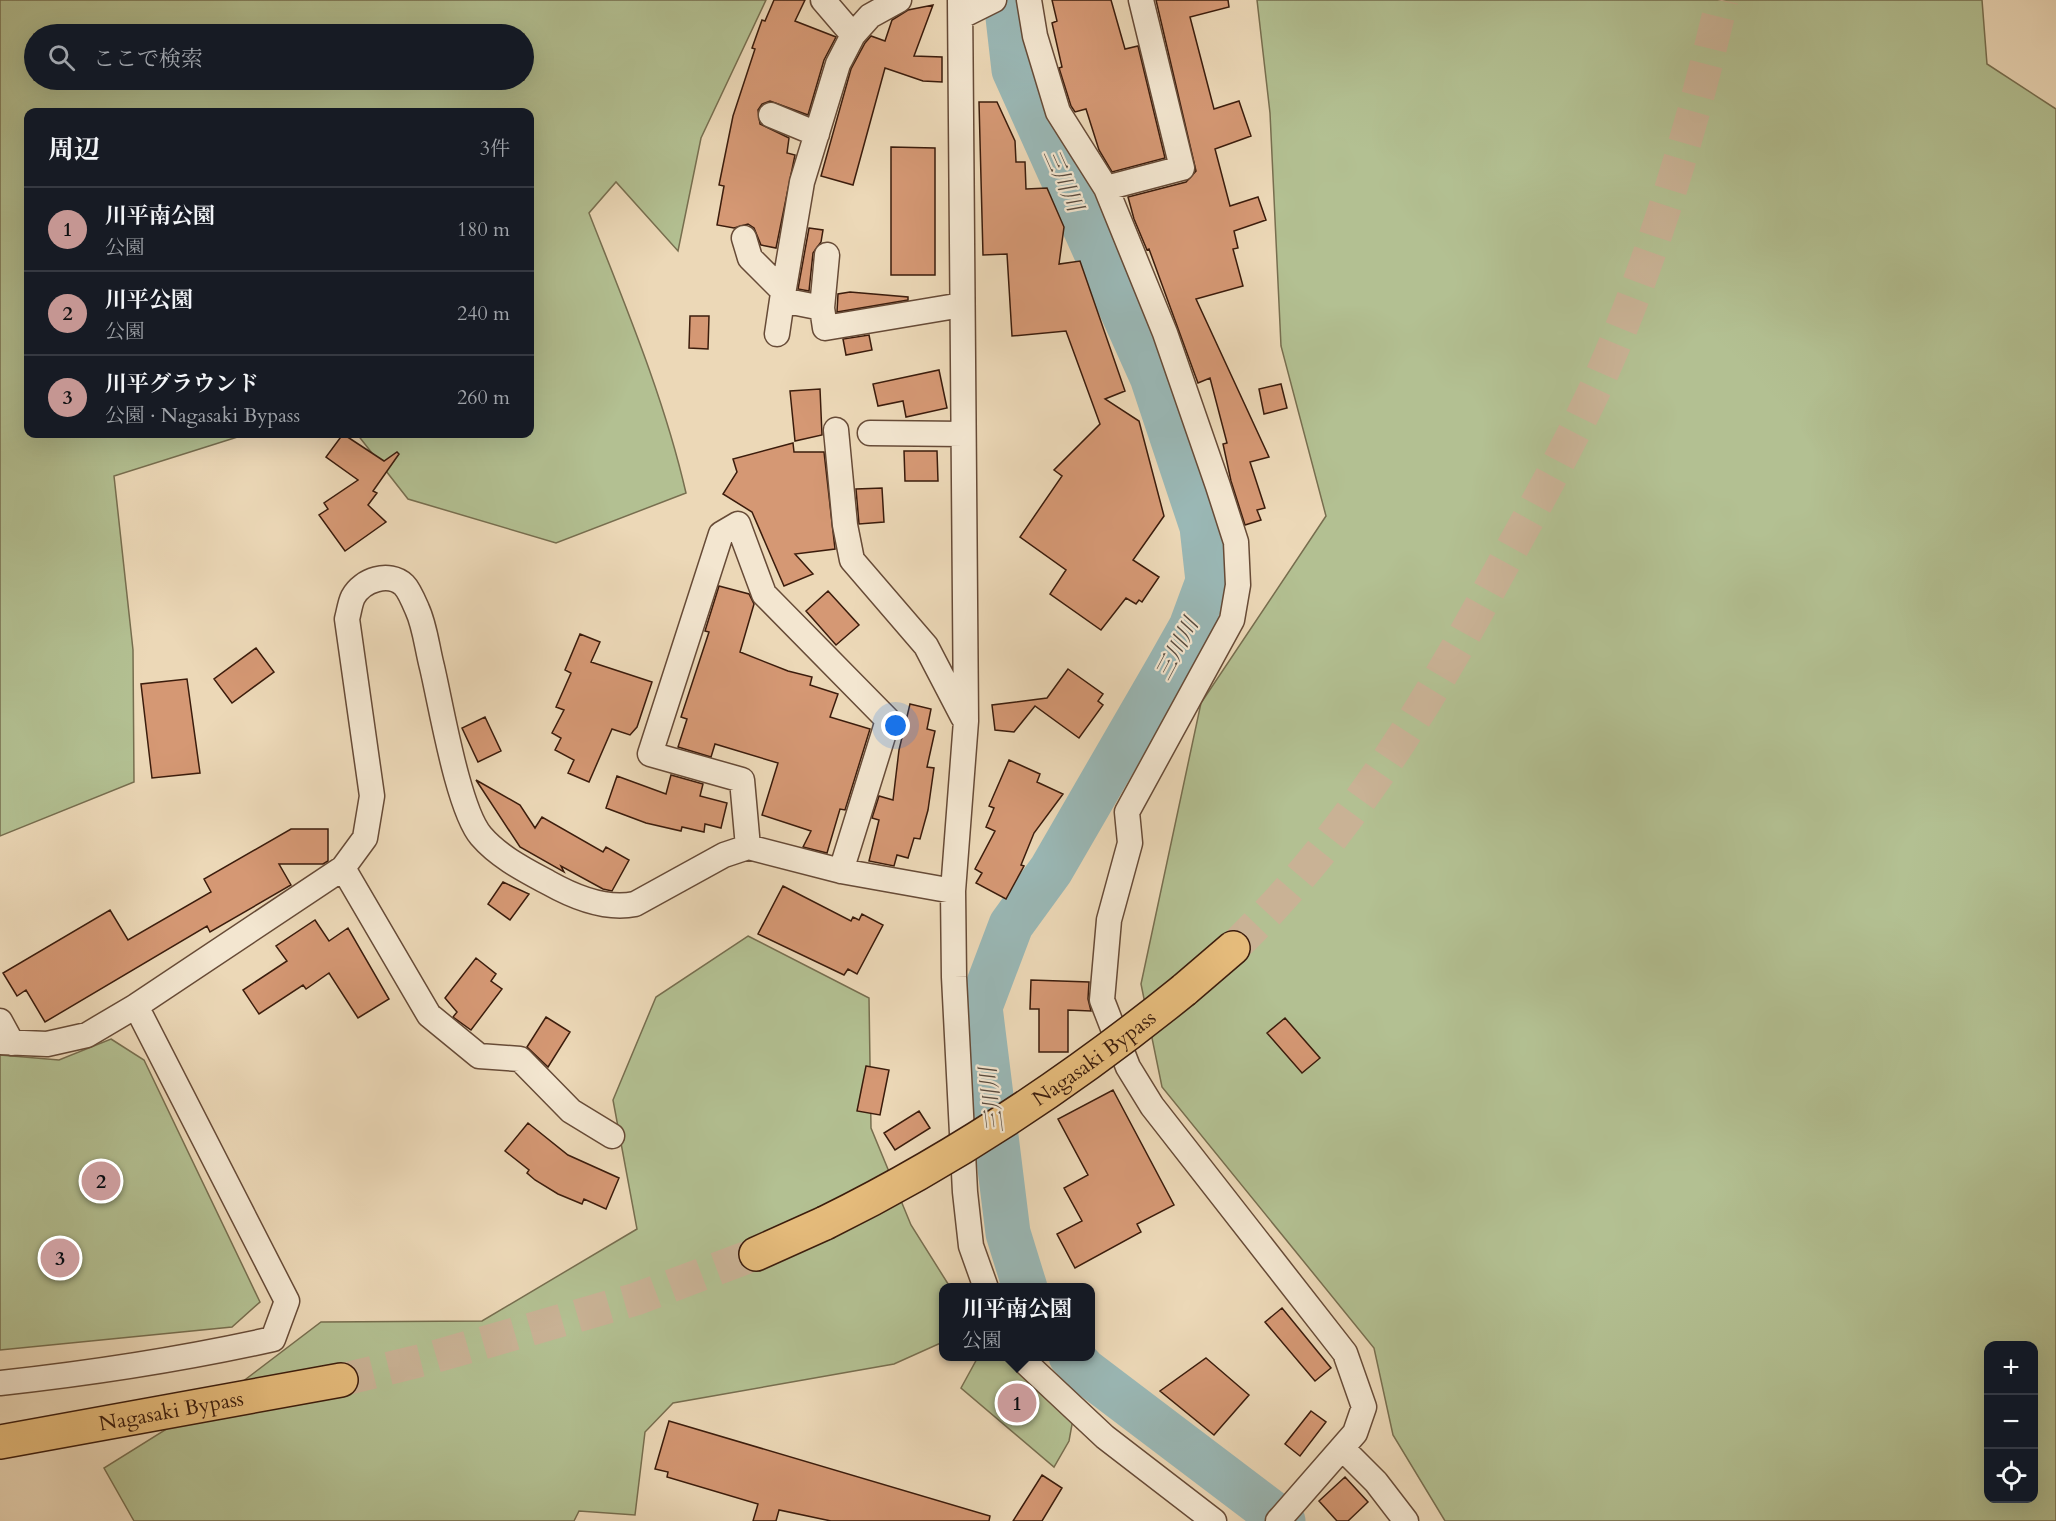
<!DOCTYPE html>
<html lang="ja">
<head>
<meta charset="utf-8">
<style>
	:root { --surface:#171b24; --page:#242831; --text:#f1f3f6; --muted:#9ea1a6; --line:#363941; --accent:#c59692 }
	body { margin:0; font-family:Cardo,"Noto Serif JP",serif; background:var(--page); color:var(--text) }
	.controls { position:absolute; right:18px; bottom:18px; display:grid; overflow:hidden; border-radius:12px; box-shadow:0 6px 24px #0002 }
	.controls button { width:54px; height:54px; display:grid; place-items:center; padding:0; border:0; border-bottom:2px solid var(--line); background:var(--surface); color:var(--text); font:30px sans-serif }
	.you { position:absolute; left:896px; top:726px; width:21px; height:21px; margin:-15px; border:4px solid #fff; border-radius:50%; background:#1a73e8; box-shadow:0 0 0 9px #1a73e833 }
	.badge { display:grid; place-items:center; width:39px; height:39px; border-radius:50%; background:var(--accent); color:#111; font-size:20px; font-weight:700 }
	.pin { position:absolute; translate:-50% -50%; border:3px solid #fff; box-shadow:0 2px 6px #0006 }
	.popup { position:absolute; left:939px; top:1283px; width:156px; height:78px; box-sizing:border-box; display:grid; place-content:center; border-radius:12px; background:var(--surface); filter:drop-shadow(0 2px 4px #0005); font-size:20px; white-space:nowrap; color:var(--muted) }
	.popup b { font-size:22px; color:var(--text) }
	.popup::after { content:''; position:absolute; left:50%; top:100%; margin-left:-12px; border:12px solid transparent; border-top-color:var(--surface) }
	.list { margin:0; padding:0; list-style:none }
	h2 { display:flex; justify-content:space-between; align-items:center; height:78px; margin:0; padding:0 24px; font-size:26px }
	h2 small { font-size:20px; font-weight:400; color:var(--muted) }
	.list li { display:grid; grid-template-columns:39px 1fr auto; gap:18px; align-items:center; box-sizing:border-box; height:84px; padding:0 24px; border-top:2px solid var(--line) }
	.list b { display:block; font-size:22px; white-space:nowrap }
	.list p { margin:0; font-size:20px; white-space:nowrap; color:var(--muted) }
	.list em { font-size:20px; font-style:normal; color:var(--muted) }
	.icon { flex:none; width:33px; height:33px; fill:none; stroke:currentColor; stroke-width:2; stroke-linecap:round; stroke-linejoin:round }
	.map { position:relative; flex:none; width:2056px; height:1521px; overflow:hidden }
	.search { position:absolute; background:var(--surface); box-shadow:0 6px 24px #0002; left:24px; top:24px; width:510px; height:66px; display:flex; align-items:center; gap:15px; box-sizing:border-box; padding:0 21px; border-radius:33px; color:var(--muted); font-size:22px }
	.panel { position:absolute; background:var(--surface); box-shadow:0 6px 24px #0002; left:24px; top:108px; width:510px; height:330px; border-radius:12px }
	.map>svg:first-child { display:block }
</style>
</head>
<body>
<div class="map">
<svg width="2056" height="1521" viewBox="0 0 2056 1521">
	<rect width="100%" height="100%" fill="#ecd8b7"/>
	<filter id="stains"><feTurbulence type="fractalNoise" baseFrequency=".00333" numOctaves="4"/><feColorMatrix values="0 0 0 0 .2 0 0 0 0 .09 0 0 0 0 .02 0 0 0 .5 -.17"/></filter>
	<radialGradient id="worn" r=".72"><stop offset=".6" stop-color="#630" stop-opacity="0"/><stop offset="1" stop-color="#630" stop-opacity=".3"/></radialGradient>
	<path fill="#b3c092" stroke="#776e4f" stroke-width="1.5" fill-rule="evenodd" d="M 0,0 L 766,0 L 701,138 L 678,251 L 616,182 L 589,213 C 625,305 664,397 686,493 L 556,543 L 408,499 L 357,434 L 530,434 L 530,112 L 28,112 L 28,434 L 247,434 L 114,476 L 133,650 L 134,782 L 0,836 ZM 34,34 L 524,34 L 524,80 L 34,80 Z
		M 1257,0 L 1982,0 L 1987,64 L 2056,109 L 2056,1521 L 1445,1521 L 1393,1435 L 1374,1348 L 1162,1087 L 1141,984 L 1201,703 L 1326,516 L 1281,346 L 1270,113 ZM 1988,1346 L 2034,1346 L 2034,1498 L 1988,1498 Z
		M 748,936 L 869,998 L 871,1128 L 911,1225 L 950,1287 L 944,1288 L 943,1342 L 894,1364 L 673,1403 L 645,1432 L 635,1515 L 579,1511 L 574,1521 L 134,1521 L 104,1468 L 242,1382 L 321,1322 L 482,1321 L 637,1229 L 613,1100 L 656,997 Z
		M 111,1039 L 144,1060 L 260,1302 L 232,1327 L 0,1350 L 0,1055 L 59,1060 Z
		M 978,1357 L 1008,1357 L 1025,1378 L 1073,1419 L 1069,1441 L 1054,1467 L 961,1388 Z"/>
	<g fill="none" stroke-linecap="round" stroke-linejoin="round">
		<path stroke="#9ab8b6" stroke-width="45" d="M 1006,0 L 1014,70 L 1152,377 L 1202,527 L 1208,581 L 1191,627 L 1169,666 L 1051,870 L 1011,925 L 980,1007 L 1008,1233 L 1025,1288
			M 1071,1356 L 1085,1371 L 1283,1521"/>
	</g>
	<path fill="#d59874" stroke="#3b1c0c" stroke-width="1.5" d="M 774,0 L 805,0 L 795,21 L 836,37 L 824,60 L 808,115 L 770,101 L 762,104 L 758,110 L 760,124 L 789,138 L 787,153 L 795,155 L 776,248 L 761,245 L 754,228 L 748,224 L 734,228 L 717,225 L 724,186 L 719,185 L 733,116 L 755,49 L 752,48 L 762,20 L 765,21 Z
		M 1052,0 L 1111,0 L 1125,49 L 1138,46 L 1165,158 L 1112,172 L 1099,150 L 1086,109 L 1075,112 L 1071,106 L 1059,68 L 1062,67 L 1052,23 L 1057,21 Z
		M 1156,0 L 1228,0 L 1229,7 L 1190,17 L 1214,109 L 1239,101 L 1251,136 L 1215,149 L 1230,206 L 1258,197 L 1266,220 L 1234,231 L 1238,248 L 1233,249 L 1243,286 L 1196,299 L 1269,457 L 1250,462 L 1265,508 L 1257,510 L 1261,520 L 1245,525 L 1231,481 L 1223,444 L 1227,443 L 1210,378 L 1198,383 L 1195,375 L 1149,249 L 1147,250 L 1134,219 L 1128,197 L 1186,182 L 1196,171 Z
		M 933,5 L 914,56 L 942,57 L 942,82 L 923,81 L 885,68 L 853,185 L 821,176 L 851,69 L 865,43 L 871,36 L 885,41 L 892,20 L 908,10 Z
		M 979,102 L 997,102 L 1015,141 L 1016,162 L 1025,162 L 1026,189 L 1047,188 L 1064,227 L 1059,264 L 1080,261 L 1125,391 L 1105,399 L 1139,421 L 1164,516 L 1133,560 L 1159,577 L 1142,602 L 1139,600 L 1136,604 L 1126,598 L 1101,630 L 1050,594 L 1066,570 L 1020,537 L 1062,476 L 1054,470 L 1100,424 L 1066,331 L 1012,336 L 1007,254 L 983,255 Z
		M 891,147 L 935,148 L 935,275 L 891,275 Z
		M 809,228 L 823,230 L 821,242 L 813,253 L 809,291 L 798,289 Z
		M 850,292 L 908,297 L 908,300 L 837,312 L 838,294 Z
		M 690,316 L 709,316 L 708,349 L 689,348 Z
		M 869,335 L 872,350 L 846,355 L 843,339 Z
		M 939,370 L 947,408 L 906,417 L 903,401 L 878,406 L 873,384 Z
		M 1281,384 L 1287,408 L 1264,414 L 1259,389 Z
		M 820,389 L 822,435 L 795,441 L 790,391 Z
		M 343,434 L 384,461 L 397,452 L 399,454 L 373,491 L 377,493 L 368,505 L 386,522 L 345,551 L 319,515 L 328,509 L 324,503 L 358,480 L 326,457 Z
		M 793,443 L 794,452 L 824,452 L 835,549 L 795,554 L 813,574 L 784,586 L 752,512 L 723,494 L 737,472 L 733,459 Z
		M 904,451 L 937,451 L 938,481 L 905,481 Z
		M 882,488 L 884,522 L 859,524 L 856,489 Z
		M 719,586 L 749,594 L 754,604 L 740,652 L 788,671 L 812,677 L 810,685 L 838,694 L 830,717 L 870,729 L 845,810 L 840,809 L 827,853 L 803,847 L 811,831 L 762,815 L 778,763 L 715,744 L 711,757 L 678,747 L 687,719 L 681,717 L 709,632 L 705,631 Z
		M 828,591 L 859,625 L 836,645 L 806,611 Z
		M 580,634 L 600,642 L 591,662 L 652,682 L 637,727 L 630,735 L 612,729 L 589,782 L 568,773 L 574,760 L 555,750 L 561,738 L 552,733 L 564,710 L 556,707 L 571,673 L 565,670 Z
		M 256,648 L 274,672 L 232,703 L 214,679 Z
		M 1068,669 L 1103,694 L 1098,701 L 1103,705 L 1079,738 L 1035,706 L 1014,732 L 995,730 L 992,705 L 1047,698 Z
		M 187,679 L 200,773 L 152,778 L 141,684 Z
		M 910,704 L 931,709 L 927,729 L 935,731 L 927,767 L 934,768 L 928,810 L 920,839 L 914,838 L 908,858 L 897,855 L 894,866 L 869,861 L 879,820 L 872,818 L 879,796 L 893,800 L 899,750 Z
		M 485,717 L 501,751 L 478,762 L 462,728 Z
		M 1009,760 L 1040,774 L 1037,782 L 1063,794 L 1034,833 L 1021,865 L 1024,866 L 1006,899 L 976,883 L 982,873 L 975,869 L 995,831 L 986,827 L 994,808 L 989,806 Z
		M 671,775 L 703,784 L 700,796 L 727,803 L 721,828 L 705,824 L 704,832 L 682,827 L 681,831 L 646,823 L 606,808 L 617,776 L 666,794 Z
		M 476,780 L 520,805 L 535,828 L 542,817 L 603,852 L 606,847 L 629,860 L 612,891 L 603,889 L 561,866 L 564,872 L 520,847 Z
		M 291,829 L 328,829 L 328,861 L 323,864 L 279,864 L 291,885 L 210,932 L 207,926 L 45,1022 L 26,990 L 17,996 L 3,973 L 110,910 L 128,940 L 211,892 L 204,879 Z
		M 503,882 L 529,894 L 510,920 L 488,904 Z
		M 783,886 L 851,921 L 853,917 L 859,920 L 862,914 L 883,925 L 857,974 L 848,969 L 844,975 L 758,934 Z
		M 315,920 L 329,941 L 348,928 L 389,999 L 358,1018 L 329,973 L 306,989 L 303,985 L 259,1014 L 243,990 L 287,961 L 276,946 Z
		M 476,958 L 496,974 L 491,981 L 502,989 L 471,1030 L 453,1017 L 457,1012 L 445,998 Z
		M 1031,980 L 1089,982 L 1088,999 L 1091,1011 L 1068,1010 L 1068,1052 L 1039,1052 L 1039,1009 L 1030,1009 Z
		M 546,1017 L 570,1032 L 548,1067 L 527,1047 Z
		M 1285,1018 L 1320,1058 L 1302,1073 L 1267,1033 Z
		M 866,1066 L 889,1070 L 880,1115 L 857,1111 Z
		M 1113,1090 L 1174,1205 L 1137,1224 L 1141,1232 L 1075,1268 L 1057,1234 L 1082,1221 L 1064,1188 L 1088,1175 L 1058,1119 Z
		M 919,1111 L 930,1128 L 895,1150 L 884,1133 Z
		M 528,1123 L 568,1155 L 619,1178 L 606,1209 L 584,1199 L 582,1204 L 558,1194 L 535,1180 L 527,1173 L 529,1170 L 505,1151 Z
		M 1282,1308 L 1331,1368 L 1315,1381 L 1265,1322 Z
		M 1206,1358 L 1249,1395 L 1214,1435 L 1160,1391 Z
		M 1311,1411 L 1326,1422 L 1300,1456 L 1285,1444 Z
		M 669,1421 L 990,1516 L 989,1521 L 831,1521 L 779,1510 L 776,1521 L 753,1521 L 758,1504 L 667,1477 L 668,1472 L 655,1469 Z
		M 1042,1475 L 1062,1488 L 1042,1521 L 1013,1521 Z
		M 1345,1477 L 1368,1502 L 1348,1521 L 1337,1521 L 1319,1501 Z"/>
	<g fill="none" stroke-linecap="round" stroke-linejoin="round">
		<path stroke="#c9b295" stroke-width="33" stroke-dasharray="33 16" stroke-linecap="butt" d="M 1233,948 C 1342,843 1421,716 1493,583 C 1530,515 1569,447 1601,376 C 1654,256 1692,128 1722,0
			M 341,1380 L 423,1360 L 636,1299 L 756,1254"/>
		<defs>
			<path id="minor" d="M 823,0 L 853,35
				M 899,0 L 870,16 L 853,35 L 838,64 L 802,182 L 782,300 L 822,308 L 825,328 L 962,305
				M 960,0 L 966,721 L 953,891 L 954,977 L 965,1192 L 971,1246 L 986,1288
				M 1029,0 L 1035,36 L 1058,112 L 1106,188 L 1165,333 L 1218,486 L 1236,542 L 1238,585 L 1232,620 L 1127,812 L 1130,843 L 1109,920 L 1102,1000 L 1128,1067 L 1152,1106 L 1345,1353 L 1364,1407 L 1355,1433 L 1278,1521
				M 962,16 L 994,0
				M 771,115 L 817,134
				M 1106,188 L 1182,168 L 1141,0
				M 744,238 L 750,258 L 783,291
				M 822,308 L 827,255
				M 777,334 L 782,300
				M 836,430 L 845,525 L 852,560 L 926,646 L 963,717
				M 870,433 L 963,434
				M 748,847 L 742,780 L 650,754 L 721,534 L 738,524 L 764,594 L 888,720 L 841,871
				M 343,868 L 429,1015 L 479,1056 L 520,1059 L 571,1111 L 612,1136
				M 0,1021 L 12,1043
				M 0,1042 L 47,1044 L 87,1035 L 136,1006 L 343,868 L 365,838 L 372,796 L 347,619 C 349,612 350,603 353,597 C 362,580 389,571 404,585 C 409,590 414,602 417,609 C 425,626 427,648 432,667 C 441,705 458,809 481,836 C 499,857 525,870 549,883 C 574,897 606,910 635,904 L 724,855 L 748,847 L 841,871 L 953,891
				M 1022,1356 L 1027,1364 L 1105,1437 L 1214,1521
				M 0,1383 C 92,1373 183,1359 273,1339 L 287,1301 L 136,1006
				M 1342,1448 L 1376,1482 L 1406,1521"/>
			<g id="highway">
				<path d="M 1184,990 L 1233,948"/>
				<path d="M 756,1254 L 825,1223"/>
				<path id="s1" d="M 0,1442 L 341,1380"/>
			</g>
		</defs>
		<use href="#minor" stroke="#674b37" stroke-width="27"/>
		<use href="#highway" stroke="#3b1c0c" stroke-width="36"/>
		<use href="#minor" stroke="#f3e6d0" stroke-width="24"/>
		<use href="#highway" stroke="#e6bc7c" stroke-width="33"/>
		<defs>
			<g id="highway-bridge">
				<path id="s2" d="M 825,1223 C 953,1160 1073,1080 1184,990"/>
			</g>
		</defs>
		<use href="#highway-bridge" stroke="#3b1c0c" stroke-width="36" stroke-linecap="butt"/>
		<use href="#highway-bridge" stroke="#e6bc7c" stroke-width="33"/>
	</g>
	<g text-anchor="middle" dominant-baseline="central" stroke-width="4.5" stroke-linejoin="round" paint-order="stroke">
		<g font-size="21" fill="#3b1c0c" stroke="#f3e6d0">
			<text stroke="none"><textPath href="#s2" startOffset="316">Nagasaki Bypass</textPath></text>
			<text stroke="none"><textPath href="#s1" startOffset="174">Nagasaki Bypass</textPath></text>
		</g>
		<g font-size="22" font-style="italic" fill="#584b3f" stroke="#f3e6d0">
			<text transform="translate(1063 180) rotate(66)">三川川</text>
			<text transform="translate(1177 649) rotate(-62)">三川川</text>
			<text transform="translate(992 1100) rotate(-97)">三川川</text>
		</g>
	</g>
	<rect width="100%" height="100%" filter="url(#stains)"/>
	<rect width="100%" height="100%" fill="url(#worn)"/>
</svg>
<div class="controls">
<button>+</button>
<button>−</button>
<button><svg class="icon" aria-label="locate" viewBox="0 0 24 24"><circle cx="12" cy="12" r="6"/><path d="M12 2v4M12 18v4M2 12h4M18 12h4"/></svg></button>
</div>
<div class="you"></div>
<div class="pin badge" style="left:1017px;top:1403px">1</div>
<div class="popup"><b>川平南公園</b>公園</div>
<div class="pin badge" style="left:101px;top:1181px">2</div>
<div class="pin badge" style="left:60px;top:1258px">3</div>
<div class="search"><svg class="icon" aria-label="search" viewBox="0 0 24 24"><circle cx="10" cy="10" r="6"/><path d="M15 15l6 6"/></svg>ここで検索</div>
<section class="panel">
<h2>周辺<small>3件</small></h2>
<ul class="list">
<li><span class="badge">1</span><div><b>川平南公園</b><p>公園</p></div><em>180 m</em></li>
<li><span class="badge">2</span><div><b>川平公園</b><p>公園</p></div><em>240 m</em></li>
<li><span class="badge">3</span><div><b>川平グラウンド</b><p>公園 · Nagasaki Bypass</p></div><em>260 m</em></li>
</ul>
</section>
</div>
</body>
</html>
